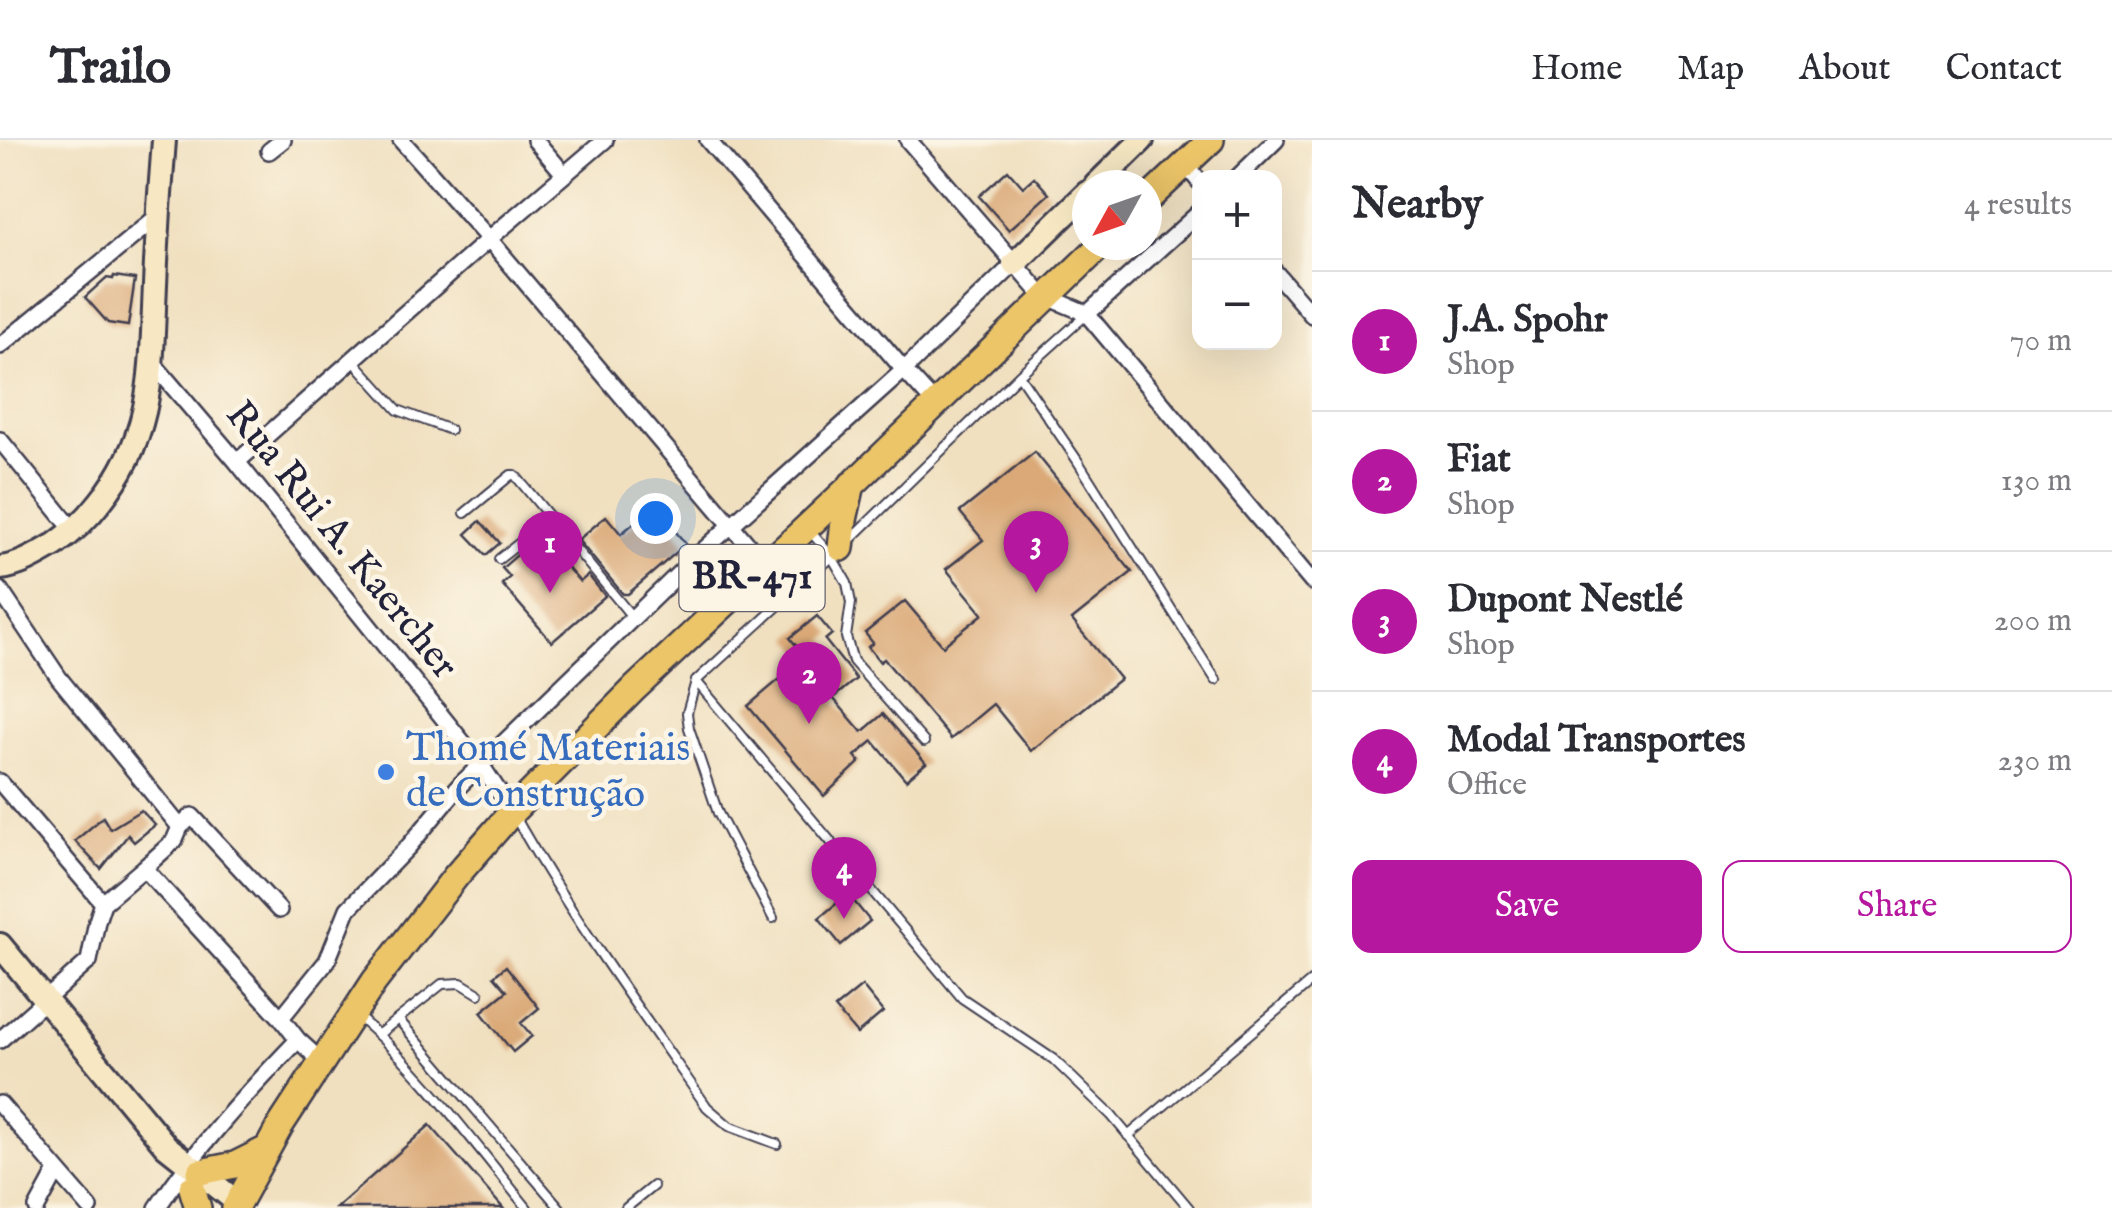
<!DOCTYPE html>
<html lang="en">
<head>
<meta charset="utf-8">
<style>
	:root { --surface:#fff; --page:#f2f2f3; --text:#2b2b33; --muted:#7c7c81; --line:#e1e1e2; --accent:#b5179e }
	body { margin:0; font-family:"IM FELL English",serif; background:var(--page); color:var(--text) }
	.controls { position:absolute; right:30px; top:30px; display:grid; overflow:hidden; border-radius:20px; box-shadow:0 10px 40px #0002 }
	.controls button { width:90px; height:90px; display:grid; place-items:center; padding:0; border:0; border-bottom:2px solid var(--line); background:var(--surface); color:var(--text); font:50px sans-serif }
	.compass { position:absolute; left:1072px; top:30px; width:90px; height:90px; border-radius:50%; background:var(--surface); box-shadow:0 10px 40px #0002; rotate:230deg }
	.you { position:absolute; left:655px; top:378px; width:35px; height:35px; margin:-25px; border:8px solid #fff; border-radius:50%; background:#1a73e8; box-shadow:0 0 0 15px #1a73e833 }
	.badge { display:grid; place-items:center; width:65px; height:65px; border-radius:50%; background:var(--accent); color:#fff; font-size:32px; font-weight:700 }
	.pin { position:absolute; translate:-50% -82px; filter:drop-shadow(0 2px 5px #0008) }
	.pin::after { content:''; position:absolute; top:52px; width:35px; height:30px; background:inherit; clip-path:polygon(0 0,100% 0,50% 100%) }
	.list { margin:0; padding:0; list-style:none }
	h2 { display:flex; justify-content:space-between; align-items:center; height:130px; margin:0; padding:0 40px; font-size:42px }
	h2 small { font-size:32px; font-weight:400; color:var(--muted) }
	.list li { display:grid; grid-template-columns:65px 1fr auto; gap:30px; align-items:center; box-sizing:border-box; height:140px; padding:0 40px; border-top:2px solid var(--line) }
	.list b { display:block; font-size:38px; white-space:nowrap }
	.list p { margin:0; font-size:32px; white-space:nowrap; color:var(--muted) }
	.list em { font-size:32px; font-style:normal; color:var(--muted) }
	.actions { display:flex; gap:20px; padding:30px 40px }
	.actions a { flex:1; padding:22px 0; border:2px solid var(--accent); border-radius:20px; text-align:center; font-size:35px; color:var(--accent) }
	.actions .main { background:var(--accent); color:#fff }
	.map { position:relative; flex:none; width:1312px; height:1068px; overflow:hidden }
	header { display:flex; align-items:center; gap:60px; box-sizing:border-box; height:140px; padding:0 50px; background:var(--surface); border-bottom:2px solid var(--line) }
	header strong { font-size:48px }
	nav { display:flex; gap:55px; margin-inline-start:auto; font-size:35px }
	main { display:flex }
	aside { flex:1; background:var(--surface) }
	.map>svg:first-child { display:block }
</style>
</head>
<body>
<header>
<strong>Trailo</strong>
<nav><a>Home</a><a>Map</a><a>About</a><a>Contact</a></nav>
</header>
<main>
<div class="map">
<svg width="1312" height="1068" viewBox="0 0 1312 1068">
	<rect width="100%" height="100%" fill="#fcf5e5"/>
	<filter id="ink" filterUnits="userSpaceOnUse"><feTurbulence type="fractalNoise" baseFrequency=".01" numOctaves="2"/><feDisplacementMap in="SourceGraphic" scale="20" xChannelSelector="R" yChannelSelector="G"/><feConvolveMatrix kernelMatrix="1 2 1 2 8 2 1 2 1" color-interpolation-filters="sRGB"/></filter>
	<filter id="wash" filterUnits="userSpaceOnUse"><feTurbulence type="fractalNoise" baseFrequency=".0048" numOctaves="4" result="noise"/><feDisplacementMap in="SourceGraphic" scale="40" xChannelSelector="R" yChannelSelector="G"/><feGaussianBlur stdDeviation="2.25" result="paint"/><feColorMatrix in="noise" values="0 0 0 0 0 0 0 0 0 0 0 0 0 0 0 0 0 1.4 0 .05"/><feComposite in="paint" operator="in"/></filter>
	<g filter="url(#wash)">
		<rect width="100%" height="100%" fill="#f0e0c0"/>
		<g id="blocks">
			<path fill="#daa977" d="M 1008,30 L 1023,47 L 1034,37 L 1049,54 L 1009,90 L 979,56 Z
				M 114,136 L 135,139 L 128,186 L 108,183 L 85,157 L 106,138 L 113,139 Z
				M 1035,312 L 1132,432 L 1072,480 L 1120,539 L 1031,611 L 993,564 L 951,599 L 884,519 L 880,522 L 868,507 L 873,503 L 865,493 L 905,461 L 943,506 L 983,474 L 946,429 L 983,400 L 960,372 Z
				M 654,366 L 686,404 L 628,454 L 623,454 L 578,400 L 606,376 L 621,394 Z
				M 480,381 L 500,403 L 486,415 L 466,394 Z
				M 537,398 L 545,407 L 547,405 L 580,442 L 588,435 L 605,456 L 552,502 L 502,444 L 510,437 L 502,428 Z
				M 817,476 L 832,494 L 825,500 L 856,539 L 833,558 L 862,592 L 883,574 L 926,623 L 906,640 L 873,601 L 855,616 L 860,622 L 824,656 L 748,566 L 787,533 L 806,556 L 825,541 L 790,498 Z
				M 141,670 L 155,685 L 134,702 L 128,695 L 101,729 L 75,701 L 103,677 L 110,689 Z
				M 848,754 L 870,781 L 841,805 L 819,778 Z
				M 506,826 L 539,868 L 521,883 L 532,896 L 513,912 L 481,872 L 507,851 L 494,836 Z
				M 862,846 L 883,872 L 857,894 L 835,868 Z
				M 430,985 L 503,1068 L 336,1068 Z"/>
		</g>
	</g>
	<g filter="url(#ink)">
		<use href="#blocks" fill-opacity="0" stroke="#413e4f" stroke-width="2.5"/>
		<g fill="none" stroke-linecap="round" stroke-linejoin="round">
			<defs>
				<path id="lane" d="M 352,219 L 398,270 L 450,290
					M 1019,235 L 1077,320 L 1216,540
					M 465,373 L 511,335 L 515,335 L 633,478
					M 811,392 L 832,417 L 847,443 L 851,463 L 846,497 L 853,521 L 924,602
					M 851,399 L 1019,235 L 1087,174
					M 837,412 L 696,541 L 962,858 L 1053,919 L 1111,975 L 1189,1068
					M 499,419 L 550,379
					M 696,541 L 687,573 L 689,588 L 718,673 L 773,778
					M 514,675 C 571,776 640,871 707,967 L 729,986 L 777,1004
					M 357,876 C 419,928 475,1004 527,1068
					M 398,879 L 560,1068
					M 379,894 L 442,844 L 461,843 L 479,854
					M 1128,996 L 1312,841
					M 626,1068 L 653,1046"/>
				<path id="street" d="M 401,0 L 489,99 L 765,425
					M 535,0 L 564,34
					M 708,0 L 904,230 L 935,264
					M 908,0 L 1037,149 C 1051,161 1070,165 1087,174 L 1312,442
					M 269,11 L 283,0
					M 1184,24 L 1200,42
					M 1237,38 L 1276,0
					M 1274,131 L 1312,175
					M 1087,174 L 1200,72
					M 0,206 L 158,76
					M 151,221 L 237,322 L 481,625 L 512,672
					M 0,300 L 74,391
					M 237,322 L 489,99 L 605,0
					M 0,450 L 59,538 L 180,687 L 174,701 L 144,728
					M 0,642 L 103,763 L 144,728 L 281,878 L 298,900 L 321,921
					M 180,687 L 192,676 L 279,770
					M 281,878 L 327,821 L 348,769 L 409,706 L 459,646 L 697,416 L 904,230 L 1014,124
					M 0,900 L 89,821 L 97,781 L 103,763
					M 0,964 L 90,1068
					M 37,1068 L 57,1031
					M 157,1068 C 198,1006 247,953 298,900"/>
				<path id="secondary" d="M 1096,45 L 1142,0
					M 1014,124 L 1087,53
					M 0,428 C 20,426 39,414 56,404 C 73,392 87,379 100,362 C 155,294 151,228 155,145 C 157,97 160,48 164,0
					M 0,805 L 166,1006 L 238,1063"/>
				<path id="primary" d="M 1147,60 L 1211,0
					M 841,408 L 844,380 L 852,344
					M 200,1032 L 235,1025 L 267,1009
					M 192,1048 L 198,1068
					M 235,1068 L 280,986 L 374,842 L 456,736 L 512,672 L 635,548 L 853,344 L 1101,105"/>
			</defs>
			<use href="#lane" stroke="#413e4f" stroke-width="12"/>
			<use href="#street" stroke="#413e4f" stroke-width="20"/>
			<use href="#secondary" stroke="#413e4f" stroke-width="28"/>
			<use href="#primary" stroke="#413e4f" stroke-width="30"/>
			<use href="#lane" stroke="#fff" stroke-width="8"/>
			<use href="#street" stroke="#fff" stroke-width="15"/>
			<use href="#secondary" stroke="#f7e8c3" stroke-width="22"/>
			<use href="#primary" stroke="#ecc569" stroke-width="25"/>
		</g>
	</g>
	<circle fill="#3f7fe0" stroke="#fcf5e5" stroke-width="4" cx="386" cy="632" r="10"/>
	<g text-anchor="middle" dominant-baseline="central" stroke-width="9" stroke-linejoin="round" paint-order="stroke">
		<rect fill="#fcf5e5" stroke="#63616e" stroke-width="2.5" x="679.5" y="405" width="145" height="66" rx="8"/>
		<g font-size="38" font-weight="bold" fill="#22223b">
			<text x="752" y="438">BR-471</text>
		</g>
		<g font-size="40" fill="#22223b" stroke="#fcf5e5">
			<text transform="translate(341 401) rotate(51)">Rua Rui A. Kaercher</text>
		</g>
		<g font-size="40" fill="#366cbe" stroke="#fcf5e5" text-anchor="start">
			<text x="406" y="609">Thomé Materiais<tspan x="406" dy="46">de Construção</tspan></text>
		</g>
	</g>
</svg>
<div class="controls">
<button>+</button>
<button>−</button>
</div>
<svg class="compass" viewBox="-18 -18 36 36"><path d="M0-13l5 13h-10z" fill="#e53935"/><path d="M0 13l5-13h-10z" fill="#7c7c81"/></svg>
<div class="you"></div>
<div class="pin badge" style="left:550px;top:453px">1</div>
<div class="pin badge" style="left:809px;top:584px">2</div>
<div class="pin badge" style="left:1036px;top:453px">3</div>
<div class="pin badge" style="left:844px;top:779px">4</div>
</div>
<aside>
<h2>Nearby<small>4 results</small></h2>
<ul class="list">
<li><span class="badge">1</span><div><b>J.A. Spohr</b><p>Shop</p></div><em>70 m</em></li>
<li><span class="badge">2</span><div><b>Fiat</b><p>Shop</p></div><em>130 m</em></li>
<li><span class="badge">3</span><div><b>Dupont Nestlé</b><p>Shop</p></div><em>200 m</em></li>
<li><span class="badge">4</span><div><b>Modal Transportes</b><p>Office</p></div><em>230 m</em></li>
</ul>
<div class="actions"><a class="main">Save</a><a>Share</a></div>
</aside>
</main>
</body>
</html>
